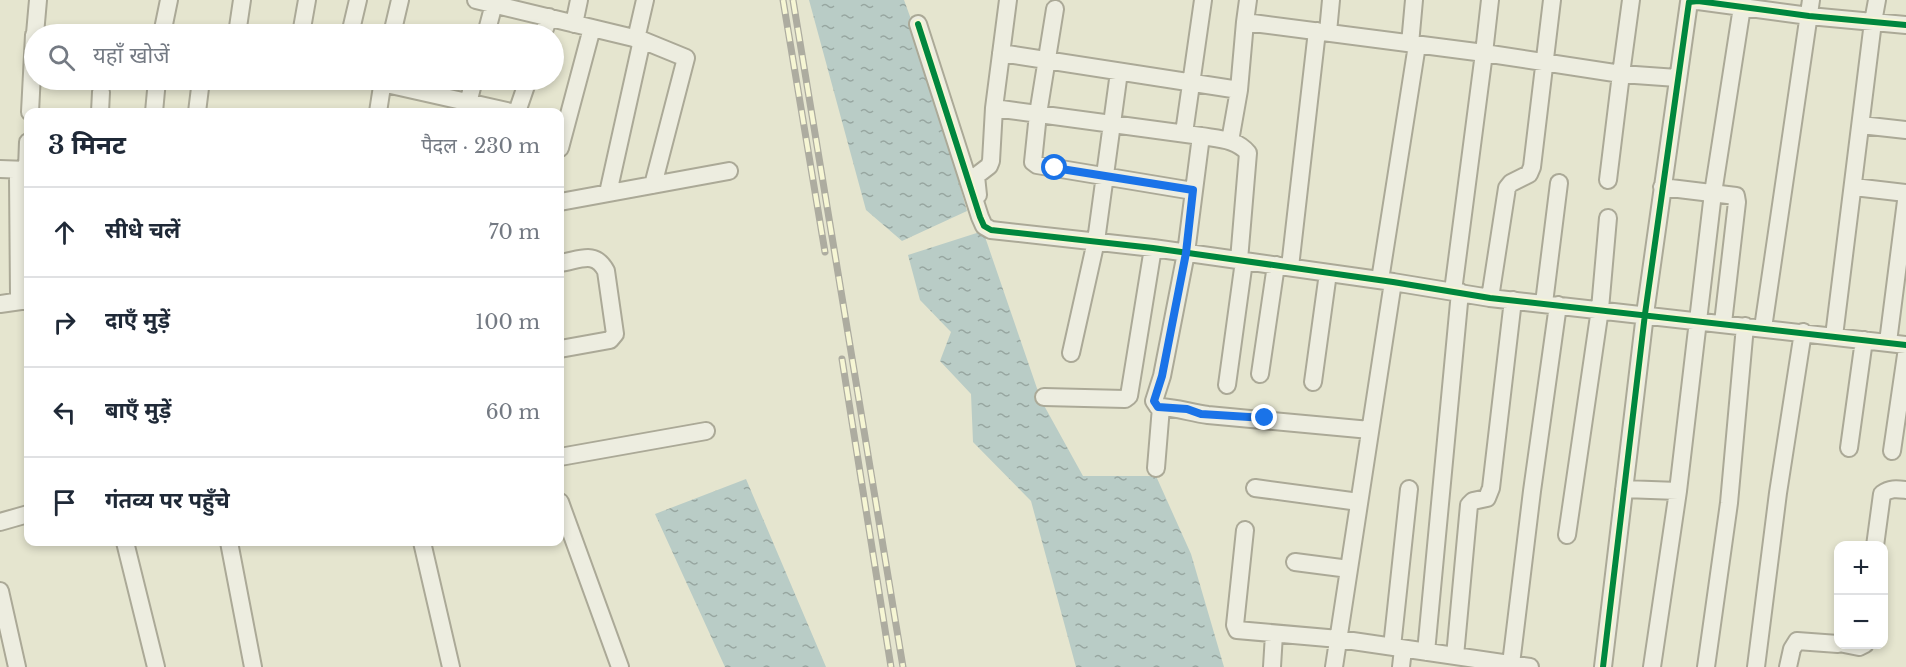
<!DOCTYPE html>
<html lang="hi">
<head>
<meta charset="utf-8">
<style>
	:root { --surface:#fff; --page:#f6f6f7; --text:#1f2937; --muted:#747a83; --line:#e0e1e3 }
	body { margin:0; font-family:"Libre Baskerville","Noto Sans Devanagari",serif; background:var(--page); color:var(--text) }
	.controls { position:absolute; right:18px; bottom:18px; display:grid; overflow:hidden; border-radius:12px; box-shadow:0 3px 9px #0003 }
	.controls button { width:54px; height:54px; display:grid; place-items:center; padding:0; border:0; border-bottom:2px solid var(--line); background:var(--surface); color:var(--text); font:30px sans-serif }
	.stop { position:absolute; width:18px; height:18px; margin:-14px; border:4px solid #1a73e8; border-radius:50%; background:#fff }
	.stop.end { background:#1a73e8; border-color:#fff; box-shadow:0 2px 6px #0008 }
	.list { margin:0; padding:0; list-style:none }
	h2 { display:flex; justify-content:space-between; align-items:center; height:78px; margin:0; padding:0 24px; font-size:26px }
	h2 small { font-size:20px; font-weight:400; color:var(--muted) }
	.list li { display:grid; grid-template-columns:39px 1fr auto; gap:18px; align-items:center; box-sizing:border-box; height:90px; padding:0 24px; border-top:2px solid var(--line) }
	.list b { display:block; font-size:22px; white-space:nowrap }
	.list em { font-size:20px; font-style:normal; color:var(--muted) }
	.icon { flex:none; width:33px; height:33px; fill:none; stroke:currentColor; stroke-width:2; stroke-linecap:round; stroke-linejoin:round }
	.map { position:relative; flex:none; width:1906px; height:667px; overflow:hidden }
	.search { position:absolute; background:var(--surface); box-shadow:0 3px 9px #0003; left:24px; top:24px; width:540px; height:66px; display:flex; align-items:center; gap:15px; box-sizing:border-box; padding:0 21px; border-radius:33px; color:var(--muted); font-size:22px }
	.panel { position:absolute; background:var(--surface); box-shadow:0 3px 9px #0003; left:24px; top:108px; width:540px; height:438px; border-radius:12px }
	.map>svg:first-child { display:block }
</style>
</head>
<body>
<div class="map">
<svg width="1906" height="667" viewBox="0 0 1906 667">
	<defs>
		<pattern id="water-ripples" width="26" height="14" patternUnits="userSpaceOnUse" patternTransform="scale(1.5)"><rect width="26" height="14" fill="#b9ccc6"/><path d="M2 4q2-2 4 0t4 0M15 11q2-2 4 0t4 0" fill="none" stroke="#97a6a0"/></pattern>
	</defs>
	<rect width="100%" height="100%" fill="#e5e5cf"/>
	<path fill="url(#water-ripples)" d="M 809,0 L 904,0 L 919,41 L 967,211 L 902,241 L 866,210 Z
		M 983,231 L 1041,400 L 1083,476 L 1156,476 L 1191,554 L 1224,667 L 1076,667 L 1031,501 L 973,442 L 971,394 L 940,361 L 951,332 L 920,300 L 908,255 Z
		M 746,479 L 826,667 L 725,667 L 655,514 Z"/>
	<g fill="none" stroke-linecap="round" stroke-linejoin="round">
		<defs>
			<path id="minor" d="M 476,0 L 642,40 L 686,58 L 653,185
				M 1055,9 L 1038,114 L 1033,162 L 1037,165 L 1193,191
				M 1245,22 L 1248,0
				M 574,24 L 579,0
				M 918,24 L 980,217 L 984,226 L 991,230 L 1153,248 L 1393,282 L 1490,298 L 1906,345
				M 1328,32 L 1331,0
				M 35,34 L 38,0
				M 162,34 L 169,0
				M 237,34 L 242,0
				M 301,34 L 307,0
				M 350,34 L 358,0
				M 392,34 L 400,0
				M 486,34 L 495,0
				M 543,34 L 549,17
				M 636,39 L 645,0
				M 1410,44 L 1414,0
				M 1001,53 L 1239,90 L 1245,22 L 1484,53 L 1490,0
				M 382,83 L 511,112
				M 468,103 L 474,80
				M 994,108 L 1201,136 C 1218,139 1237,139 1248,153 L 1239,260
				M 30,112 L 34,35
				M 100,112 L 101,92
				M 154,112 L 157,80
				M 197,112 L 201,80
				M 378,112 L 383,80
				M 517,112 L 528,80
				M 1861,125 L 1906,130
				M 1184,133 L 1203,0
				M 1201,136 L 1186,253 L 1162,376 L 1154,401 L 1158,407 C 1176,407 1191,413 1208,415 C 1262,420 1316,425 1370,430
				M 1230,141 L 1239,90
				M 28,142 L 27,169 L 18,177 L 19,295 L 21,301 L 28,301
				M 560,148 L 592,28
				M 0,169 L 28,170
				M 1608,180 L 1621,74 L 1677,78
				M 1662,187 L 1736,196 L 1737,202 L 1723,323
				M 1854,187 L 1906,193
				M 608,193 L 642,40
				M 978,195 L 976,176 L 989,166 L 991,161 L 994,108 L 1008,0
				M 560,202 L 729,171
				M 560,263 C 580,260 595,250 606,271 L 615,334 L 610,340 L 560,349
				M 1290,267 L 1317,31
				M 1380,280 L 1417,45
				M 1453,291 L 1484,53 L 1621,74 L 1631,0
				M 1490,298 L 1507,188 L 1511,183 L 1529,174 L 1532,167 L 1552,0
				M 1544,303 L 1559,183
				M 0,304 L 21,301
				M 1763,328 L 1811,0
				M 1834,336 L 1873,22 L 1877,0
				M 1888,342 L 1906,201
				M 1071,353 L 1096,241 L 1119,72
				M 1260,374 L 1276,265
				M 1313,382 L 1328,273
				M 1227,385 L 1244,261
				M 1044,397 L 1125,399 L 1129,396 L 1153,248
				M 1849,448 L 1864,340
				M 1892,451 L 1906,355
				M 560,457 L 706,431
				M 1156,468 L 1161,407
				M 1255,488 L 1359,502
				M 1624,489 L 1678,491
				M 560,502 L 620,667
				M 0,522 L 28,514
				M 1245,530 L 1235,625 L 1237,630 L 1339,639 L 1530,667
				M 1567,535 L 1600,309 L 1608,218
				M 125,542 L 156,667
				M 229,542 L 253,667
				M 422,542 L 451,667
				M 1875,546 L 1882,494 C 1890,488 1897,489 1906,490
				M 1295,562 L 1349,569
				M 0,591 L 17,667
				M 1844,644 L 1859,647 L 1865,644
				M 1392,647 L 1409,489
				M 1426,652 L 1460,292
				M 1455,656 L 1469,505 L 1473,501 L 1487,498 L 1491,488 L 1513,300
				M 1511,664 L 1532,491 L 1558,305
				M 1272,667 L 1274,634
				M 1334,667 L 1393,282
				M 1401,667 L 1403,649
				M 1603,667 L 1645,314 L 1689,2 L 1698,1 L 1809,16 L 1906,25
				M 1652,667 L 1678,491 L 1713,193 L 1742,7
				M 1706,667 L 1729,503 L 1745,326
				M 1756,667 L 1778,493 L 1803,332
				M 1788,667 L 1792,649 L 1797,641 L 1838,644"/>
		</defs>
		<use href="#minor" stroke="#aba997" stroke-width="20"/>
		<use href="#minor" stroke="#edede0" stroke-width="16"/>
		<defs>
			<path id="rail" d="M 783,0 L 825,252
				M 793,0 L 903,667
				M 842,359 L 891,667"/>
		</defs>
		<use href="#rail" stroke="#adaca0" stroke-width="7"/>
		<use href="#rail" stroke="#f6f6d4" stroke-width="4.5" stroke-dasharray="14" stroke-linecap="butt"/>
		<defs>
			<path id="cycleway" d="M 918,24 L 980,217 L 984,226 L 991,230 L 1153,248 L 1393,282 L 1490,298 L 1906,345
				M 1603,667 L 1645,314 L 1689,2 L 1698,1 L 1809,16 L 1906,25"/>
		</defs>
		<use href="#cycleway" stroke="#f6f6d4" stroke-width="10"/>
		<use href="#cycleway" stroke="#00873e" stroke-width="6"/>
	</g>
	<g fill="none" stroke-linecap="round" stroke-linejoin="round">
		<path stroke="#1a73e8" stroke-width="8" d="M 1055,168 L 1193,190 L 1186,253 L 1162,376 L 1154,401 L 1158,407 L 1187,409 L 1201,414 L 1265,418"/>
	</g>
</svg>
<div class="controls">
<button>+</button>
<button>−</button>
</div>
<div class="stop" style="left:1055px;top:168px"></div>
<div class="stop end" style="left:1265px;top:418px"></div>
<div class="search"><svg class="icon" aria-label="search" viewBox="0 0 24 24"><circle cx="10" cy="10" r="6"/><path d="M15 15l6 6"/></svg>यहाँ खोजें</div>
<section class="panel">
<h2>3 मिनट<small>पैदल · 230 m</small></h2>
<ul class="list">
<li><svg class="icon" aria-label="ahead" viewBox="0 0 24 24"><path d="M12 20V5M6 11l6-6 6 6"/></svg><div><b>सीधे चलें</b></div><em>70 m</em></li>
<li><svg class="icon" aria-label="right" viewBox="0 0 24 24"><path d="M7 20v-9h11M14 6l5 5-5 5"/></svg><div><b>दाएँ मुड़ें</b></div><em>100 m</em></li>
<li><svg class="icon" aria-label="left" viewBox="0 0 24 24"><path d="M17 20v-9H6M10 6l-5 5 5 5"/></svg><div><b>बाएँ मुड़ें</b></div><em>60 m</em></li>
<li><svg class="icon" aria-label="arrive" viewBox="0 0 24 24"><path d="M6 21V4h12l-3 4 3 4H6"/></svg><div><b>गंतव्य पर पहुँचे</b></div></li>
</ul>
</section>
</div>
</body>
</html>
